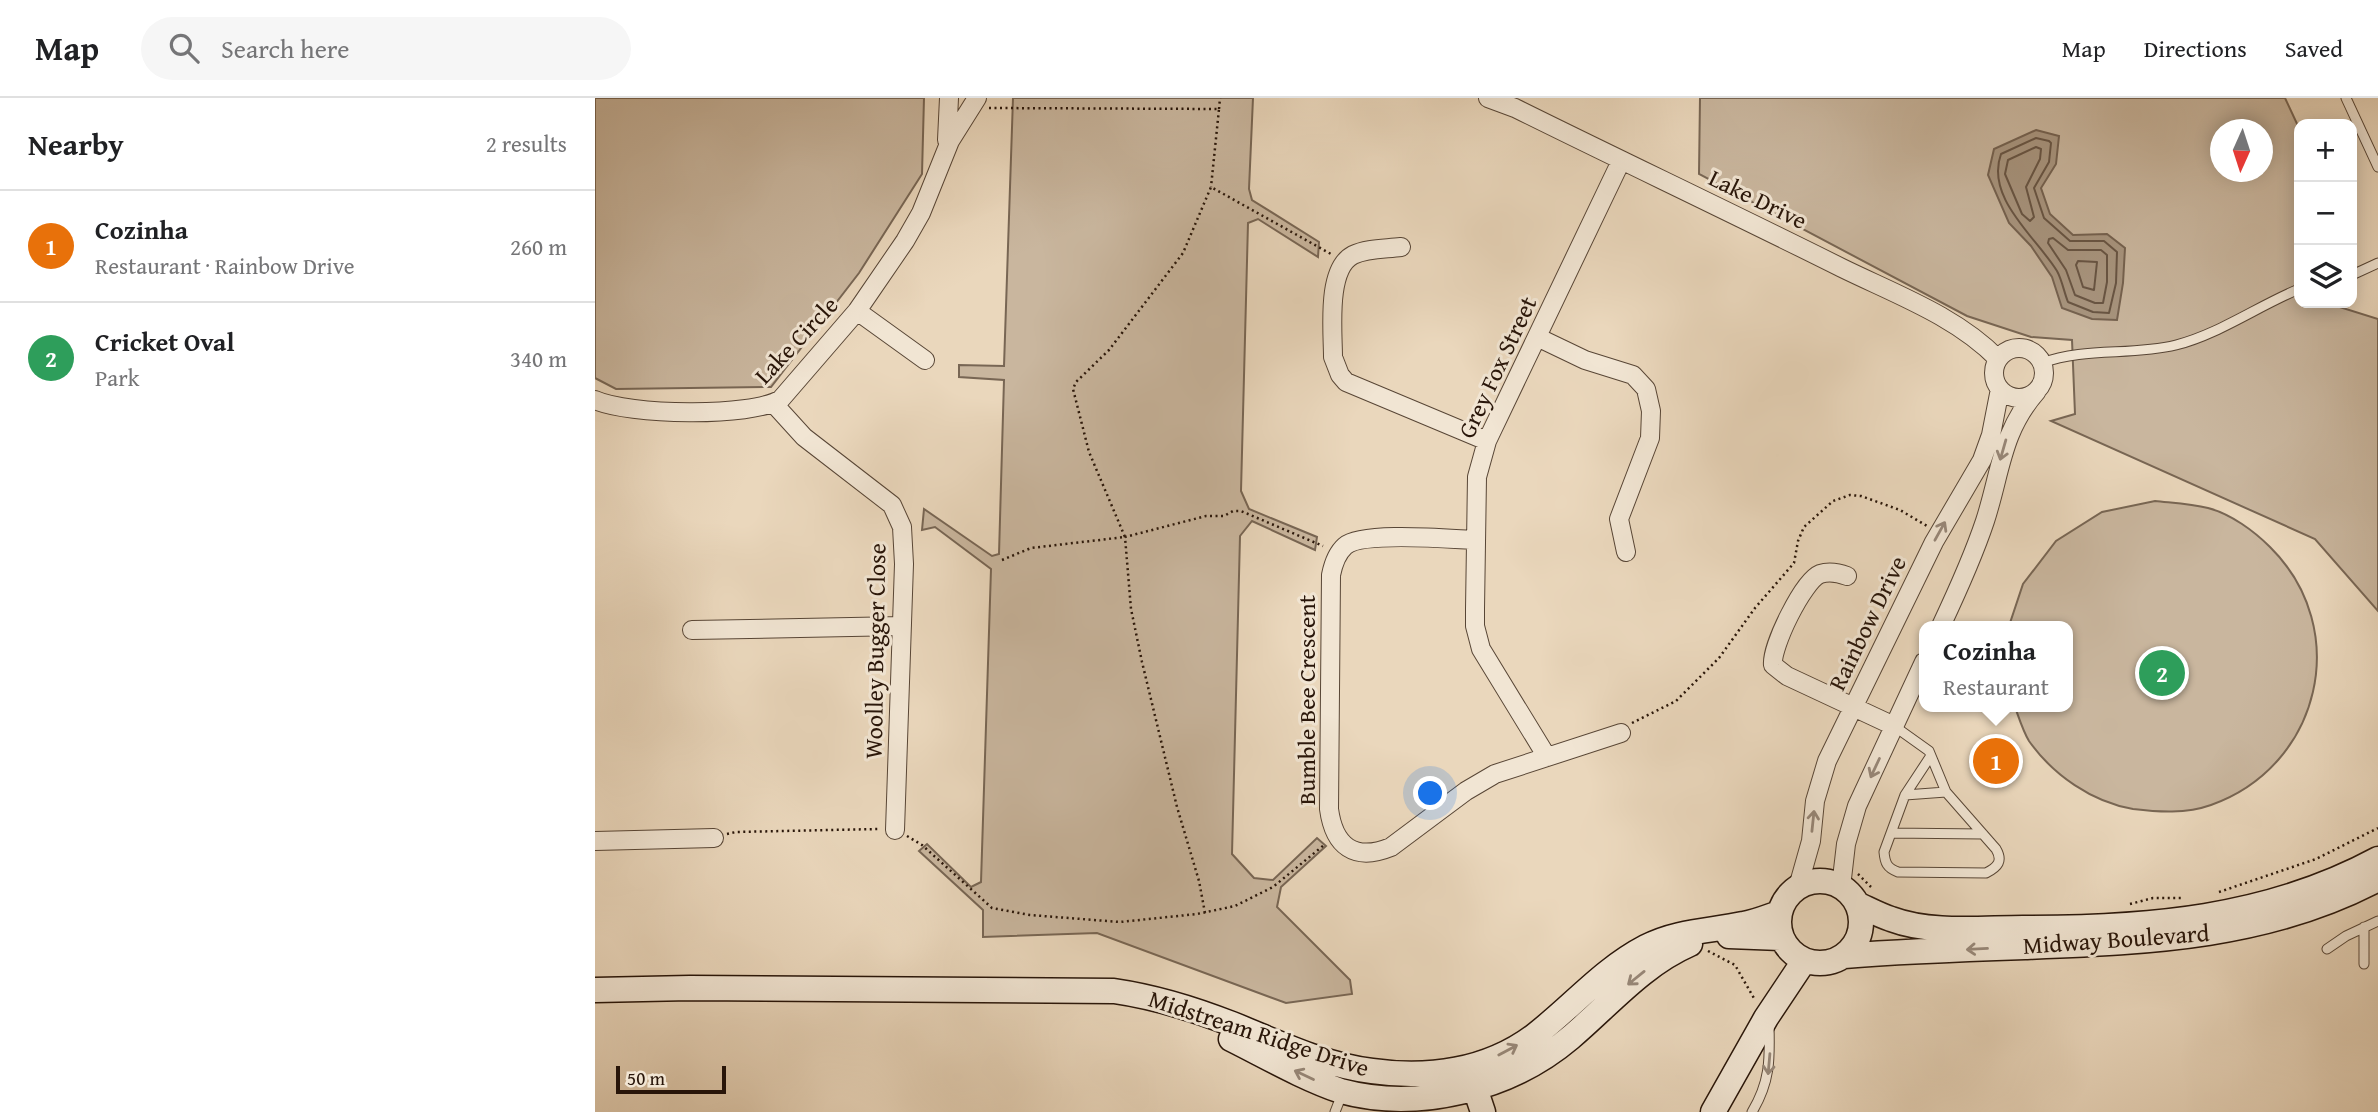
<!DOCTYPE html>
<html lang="en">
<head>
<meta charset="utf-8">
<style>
	:root { --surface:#fff; --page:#f6f6f6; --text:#202124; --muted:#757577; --line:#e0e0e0; --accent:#8f2418 }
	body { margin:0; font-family:"Gentium Book Plus",serif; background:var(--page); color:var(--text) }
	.controls { position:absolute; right:21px; top:21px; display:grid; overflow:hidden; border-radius:14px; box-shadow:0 4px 18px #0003 }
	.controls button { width:63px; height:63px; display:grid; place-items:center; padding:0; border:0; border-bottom:2px solid var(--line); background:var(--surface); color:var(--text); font:35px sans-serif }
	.compass { position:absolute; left:1615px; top:21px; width:63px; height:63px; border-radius:50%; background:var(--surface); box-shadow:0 4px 18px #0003; rotate:183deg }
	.scale { position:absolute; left:21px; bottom:18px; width:110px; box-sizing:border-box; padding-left:7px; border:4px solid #281509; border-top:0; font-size:19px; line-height:24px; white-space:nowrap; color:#281509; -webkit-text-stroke:5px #f1e5d3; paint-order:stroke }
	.you { position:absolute; left:836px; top:696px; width:24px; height:24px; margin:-18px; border:5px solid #fff; border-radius:50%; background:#1a73e8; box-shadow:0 0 0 10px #1a73e833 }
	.badge { display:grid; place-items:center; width:46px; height:46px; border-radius:50%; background:var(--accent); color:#fff; font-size:23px; font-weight:700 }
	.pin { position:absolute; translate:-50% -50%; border:4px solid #fff; box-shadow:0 2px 7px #0006 }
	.popup { position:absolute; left:1324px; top:523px; width:154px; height:91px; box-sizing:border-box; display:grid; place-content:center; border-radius:14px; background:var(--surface); filter:drop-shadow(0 2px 5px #0005); font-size:23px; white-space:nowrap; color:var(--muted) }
	.popup b { font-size:26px; color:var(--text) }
	.popup::after { content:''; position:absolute; left:50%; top:100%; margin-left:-14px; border:14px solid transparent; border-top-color:var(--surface) }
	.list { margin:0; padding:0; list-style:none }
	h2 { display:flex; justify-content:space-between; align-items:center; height:91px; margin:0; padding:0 28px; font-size:30px }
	h2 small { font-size:23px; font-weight:400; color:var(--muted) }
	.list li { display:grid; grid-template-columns:46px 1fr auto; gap:21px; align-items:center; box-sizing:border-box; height:112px; padding:0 28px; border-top:2px solid var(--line) }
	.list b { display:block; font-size:26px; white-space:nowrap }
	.list p { margin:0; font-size:23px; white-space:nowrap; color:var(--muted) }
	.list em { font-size:23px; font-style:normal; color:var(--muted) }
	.icon { flex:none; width:38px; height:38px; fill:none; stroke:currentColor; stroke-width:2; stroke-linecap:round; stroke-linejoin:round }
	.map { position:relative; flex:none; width:1783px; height:1014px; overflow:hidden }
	header { display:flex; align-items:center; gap:42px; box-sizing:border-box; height:98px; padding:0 35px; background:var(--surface); border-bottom:2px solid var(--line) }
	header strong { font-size:33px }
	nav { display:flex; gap:38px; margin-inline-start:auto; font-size:24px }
	.search { width:490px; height:63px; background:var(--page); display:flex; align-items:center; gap:18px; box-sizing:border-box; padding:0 24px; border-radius:38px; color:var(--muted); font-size:26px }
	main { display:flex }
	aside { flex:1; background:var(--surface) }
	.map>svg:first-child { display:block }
</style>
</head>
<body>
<header>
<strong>Map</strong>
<div class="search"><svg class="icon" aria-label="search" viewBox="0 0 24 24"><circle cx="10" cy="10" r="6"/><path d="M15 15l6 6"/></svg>Search here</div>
<nav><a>Map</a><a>Directions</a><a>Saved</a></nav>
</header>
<main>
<aside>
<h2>Nearby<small>2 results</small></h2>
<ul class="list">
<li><span class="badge" style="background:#e8710a">1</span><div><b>Cozinha</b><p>Restaurant · Rainbow Drive</p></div><em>260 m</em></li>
<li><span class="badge" style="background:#2e9e5b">2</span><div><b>Cricket Oval</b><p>Park</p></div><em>340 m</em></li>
</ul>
</aside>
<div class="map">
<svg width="1783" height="1014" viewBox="0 0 1783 1014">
	<rect width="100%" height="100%" fill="#ead7bc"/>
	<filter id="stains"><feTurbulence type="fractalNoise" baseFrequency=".00286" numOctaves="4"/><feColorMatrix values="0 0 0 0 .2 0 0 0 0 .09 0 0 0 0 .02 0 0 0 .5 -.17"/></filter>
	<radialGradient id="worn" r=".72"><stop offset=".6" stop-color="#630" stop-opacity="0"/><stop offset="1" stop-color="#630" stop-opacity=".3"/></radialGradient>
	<path fill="#c9b69e" stroke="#786654" stroke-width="2" fill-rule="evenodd" d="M 0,0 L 329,0 L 327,76 L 264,175 L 176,289 L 21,291 L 0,280 Z
		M 418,0 L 658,0 L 654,91 L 657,102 L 724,144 L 723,159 L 663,121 L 653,125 L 646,393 L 654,411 L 722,439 L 720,452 L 657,423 L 645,438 L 637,756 L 659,780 L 678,782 L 722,740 L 731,748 L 686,789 L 682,809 L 755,882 L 757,896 L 691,905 L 502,835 L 388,839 L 388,812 L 324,753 L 332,746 L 376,789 L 386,784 L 396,471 L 340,429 L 327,432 L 329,411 L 397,458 L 404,456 L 409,282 L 364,279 L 364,267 L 409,268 Z
		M 1105,0 L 1690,0 L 1704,30 L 1704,205 L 1732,205 L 1783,221 L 1783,513 L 1720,441 L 1456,323 L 1480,316 L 1477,242 L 1436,239 L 1372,218 L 1104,76 ZM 1626,32 L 1668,32 L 1668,74 L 1626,74 Z
		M 1560,403 C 1578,405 1596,406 1613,410 C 1636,416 1659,433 1675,449 C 1758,531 1726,668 1616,707 C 1591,716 1563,714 1538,711 C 1497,704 1458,677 1434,643 C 1428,633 1424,620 1420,609 L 1473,609 L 1473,528 L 1414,528 L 1428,486 L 1461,443 L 1507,414 Z"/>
	<path fill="#a8957f" stroke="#756250" stroke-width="2" d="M 1441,32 L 1464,38 L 1461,66 L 1446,90 L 1455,116 L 1478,137 L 1512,136 L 1530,150 L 1528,185 L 1522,222 L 1497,221 L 1467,210 L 1457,179 L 1436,148 L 1414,125 L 1393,77 L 1399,51 Z"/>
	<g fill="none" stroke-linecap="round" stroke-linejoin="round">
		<path stroke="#685544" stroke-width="2" d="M 1441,40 L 1454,43 L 1456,45 L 1454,64 L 1439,90 L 1449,120 L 1475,143 L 1509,143 L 1522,154 L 1521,185 L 1514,215 L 1498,214 L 1473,204 C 1469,194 1467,182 1462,173 C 1441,139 1390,100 1406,56 Z
			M 1441,49 L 1446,51 L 1445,61 L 1431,89 L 1439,119 L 1435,123 L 1427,116 L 1410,76 L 1413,62 Z
			M 1454,141 L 1458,140 L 1473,152 L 1506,152 L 1512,157 L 1512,184 L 1508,205 L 1500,205 L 1480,197 L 1471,172 L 1453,145 Z
			M 1483,163 L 1502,164 L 1499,192 L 1488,189 L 1481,167 Z"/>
		<defs>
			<path id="lane" d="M 1751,0 L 1783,69
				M 1757,177 L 1783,165
				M 1447,265 C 1490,249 1536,258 1581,247 C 1624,236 1663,208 1704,191
				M 1299,628 L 1334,653 L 1351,694 L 1401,751 C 1408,763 1403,769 1391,775 L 1303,774 C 1292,770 1290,765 1289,754 L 1310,697 L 1335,659
				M 1310,697 L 1351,694
				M 1296,735 L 1388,736
				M 1769,829 L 1769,866
				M 1732,851 L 1751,838 L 1783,823
				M 740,1014 L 747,996
				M 1157,1014 C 1175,984 1175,962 1174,928"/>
			<path id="street" d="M 893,0 L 920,10 C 1029,64 1139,116 1247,170 C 1300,196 1361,218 1403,261
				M 352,42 L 354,0
				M 806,149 C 791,151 772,150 758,157 C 731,171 738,233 738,259 L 745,277 L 751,284 L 892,343
				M 262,213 L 330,262
				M 942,239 L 990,262 L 1038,277 L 1051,291 L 1056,313 L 1055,340 L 1024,421 L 1031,454
				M1399 275a25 25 0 1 1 50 0a25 25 0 1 1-50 0Z
				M 0,302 C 33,317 156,320 186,301 L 262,213 L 310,143 L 326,115 L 355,43 L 382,0
				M 179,306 L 209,339 L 297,407 L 307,429 L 309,466 L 300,732
				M 881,442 C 855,441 767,433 750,448 C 741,456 738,467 736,477 L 734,711 C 739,748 759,764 796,749 L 871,693 L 900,676 L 1026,635
				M 1252,478 C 1244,475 1234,473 1225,476 C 1208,483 1176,549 1178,567 L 1192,578 L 1299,628
				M 1346,528 C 1362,494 1378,459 1390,423 C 1406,374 1406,334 1442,293
				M 97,532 L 307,528
				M 952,659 L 886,551 L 880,528 L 880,511 L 882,379 L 892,343 L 1026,63
				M 0,743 L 119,740
				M 1203,789 L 1216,743 L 1220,703 L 1232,663 L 1339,444 L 1387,362 L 1396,337 L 1405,291
				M 1246,789 L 1251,746 L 1262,708 L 1329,564"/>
			<path id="secondary" d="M1184 824a41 41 0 1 1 82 0a41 41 0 1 1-82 0Z
				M 1262,806 C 1273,811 1284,817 1296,821 C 1336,836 1386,830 1428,830 C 1552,830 1672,821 1783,761
				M 1134,838 L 1186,840
				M 1249,858 C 1310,853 1370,851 1430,849 C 1553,844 1672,840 1783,781
				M 0,892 L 95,890 L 519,893 C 560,899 599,911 637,926 C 682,944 728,967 777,973 C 833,981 892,973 939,938 C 977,909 1007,872 1051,849 C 1082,833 1115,833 1148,826 C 1161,824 1172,819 1184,815
				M 636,941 C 672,959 708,980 746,993 C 823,1014 915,991 975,940 C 1014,907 1047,867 1095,846
				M 875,975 L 888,1014
				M 1118,1014 L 1171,920 L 1209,863"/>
		</defs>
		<use href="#lane" stroke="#584636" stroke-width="11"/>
		<use href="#street" stroke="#584636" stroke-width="20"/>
		<use href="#secondary" stroke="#281509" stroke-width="27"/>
		<path stroke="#281509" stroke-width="2.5" stroke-dasharray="2 3.5" stroke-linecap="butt" d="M 394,10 L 624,11 L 616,89
			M 624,11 L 625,0
			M 407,462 L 436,450 L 530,439 L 494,354 L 478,291 L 481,284 L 514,252 L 588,155 L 616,89 L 736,156
			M 1037,625 L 1081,603 L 1124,560 L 1160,510 L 1199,465 L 1203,443 L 1209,429 L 1238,403 L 1255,397 L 1266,398 L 1305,412 L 1332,428
			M 132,736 L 141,734 L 283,731
			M 312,738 L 327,747 L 397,810 L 435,817 L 525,824 L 602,816 L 640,808 L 678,789 L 729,747
			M 1263,776 L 1276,789
			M 1624,794 L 1721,761 L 1783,730
			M 1535,806 L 1558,800 L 1587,800
			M 610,815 L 604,783 L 582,709 L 547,564 L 536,511 L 530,439 L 611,418 L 629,418 L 638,413 L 646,413 L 728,448
			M 1113,853 L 1140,867 L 1160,902"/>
		<use href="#lane" stroke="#f1e5d3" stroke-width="9"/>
		<use href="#street" stroke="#f1e5d3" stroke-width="18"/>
		<use href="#secondary" stroke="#f1e5d3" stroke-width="24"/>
	</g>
	<defs><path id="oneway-shaft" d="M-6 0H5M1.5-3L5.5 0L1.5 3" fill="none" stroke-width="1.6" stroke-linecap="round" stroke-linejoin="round" transform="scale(1.75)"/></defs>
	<g stroke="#978778">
		<use href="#oneway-shaft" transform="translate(1408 352) rotate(106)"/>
		<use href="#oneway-shaft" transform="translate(1345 433) rotate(-61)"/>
		<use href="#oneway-shaft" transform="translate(1280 670) rotate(115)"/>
		<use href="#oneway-shaft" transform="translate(1218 723) rotate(-84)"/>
		<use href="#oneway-shaft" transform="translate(1382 851) rotate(177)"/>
		<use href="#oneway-shaft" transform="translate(1041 880) rotate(141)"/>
		<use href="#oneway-shaft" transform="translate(913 952) rotate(-28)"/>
		<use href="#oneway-shaft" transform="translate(1174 966) rotate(95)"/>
		<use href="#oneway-shaft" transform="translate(709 977) rotate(-155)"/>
	</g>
	<g text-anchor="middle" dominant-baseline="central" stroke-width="6" stroke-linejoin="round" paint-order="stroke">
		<g font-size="24" fill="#281509" stroke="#f1e5d3">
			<text transform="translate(1163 101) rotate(26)">Lake Drive</text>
			<text transform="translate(201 242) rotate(-47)">Lake Circle</text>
			<text transform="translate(902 269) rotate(-65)">Grey Fox Street</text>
			<text transform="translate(1272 525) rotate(-64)">Rainbow Drive</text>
			<text transform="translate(280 553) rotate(-89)">Woolley Bugger Close</text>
			<text transform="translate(711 602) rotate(-90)">Bumble Bee Crescent</text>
			<text transform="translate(1521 841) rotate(-4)">Midway Boulevard</text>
			<text transform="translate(664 935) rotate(18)">Midstream Ridge Drive</text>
		</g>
	</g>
	<rect width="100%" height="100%" filter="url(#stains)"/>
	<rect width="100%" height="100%" fill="url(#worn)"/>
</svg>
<div class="controls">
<button>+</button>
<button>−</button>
<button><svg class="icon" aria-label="layers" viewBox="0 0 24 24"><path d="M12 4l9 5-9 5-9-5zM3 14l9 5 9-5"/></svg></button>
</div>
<svg class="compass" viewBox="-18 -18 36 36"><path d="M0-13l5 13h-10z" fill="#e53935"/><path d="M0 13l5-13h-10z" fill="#757577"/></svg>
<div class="scale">50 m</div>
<div class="you"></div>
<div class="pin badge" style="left:1401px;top:663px;background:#e8710a">1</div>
<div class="popup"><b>Cozinha</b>Restaurant</div>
<div class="pin badge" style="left:1567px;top:575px;background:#2e9e5b">2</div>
</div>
</main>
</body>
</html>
